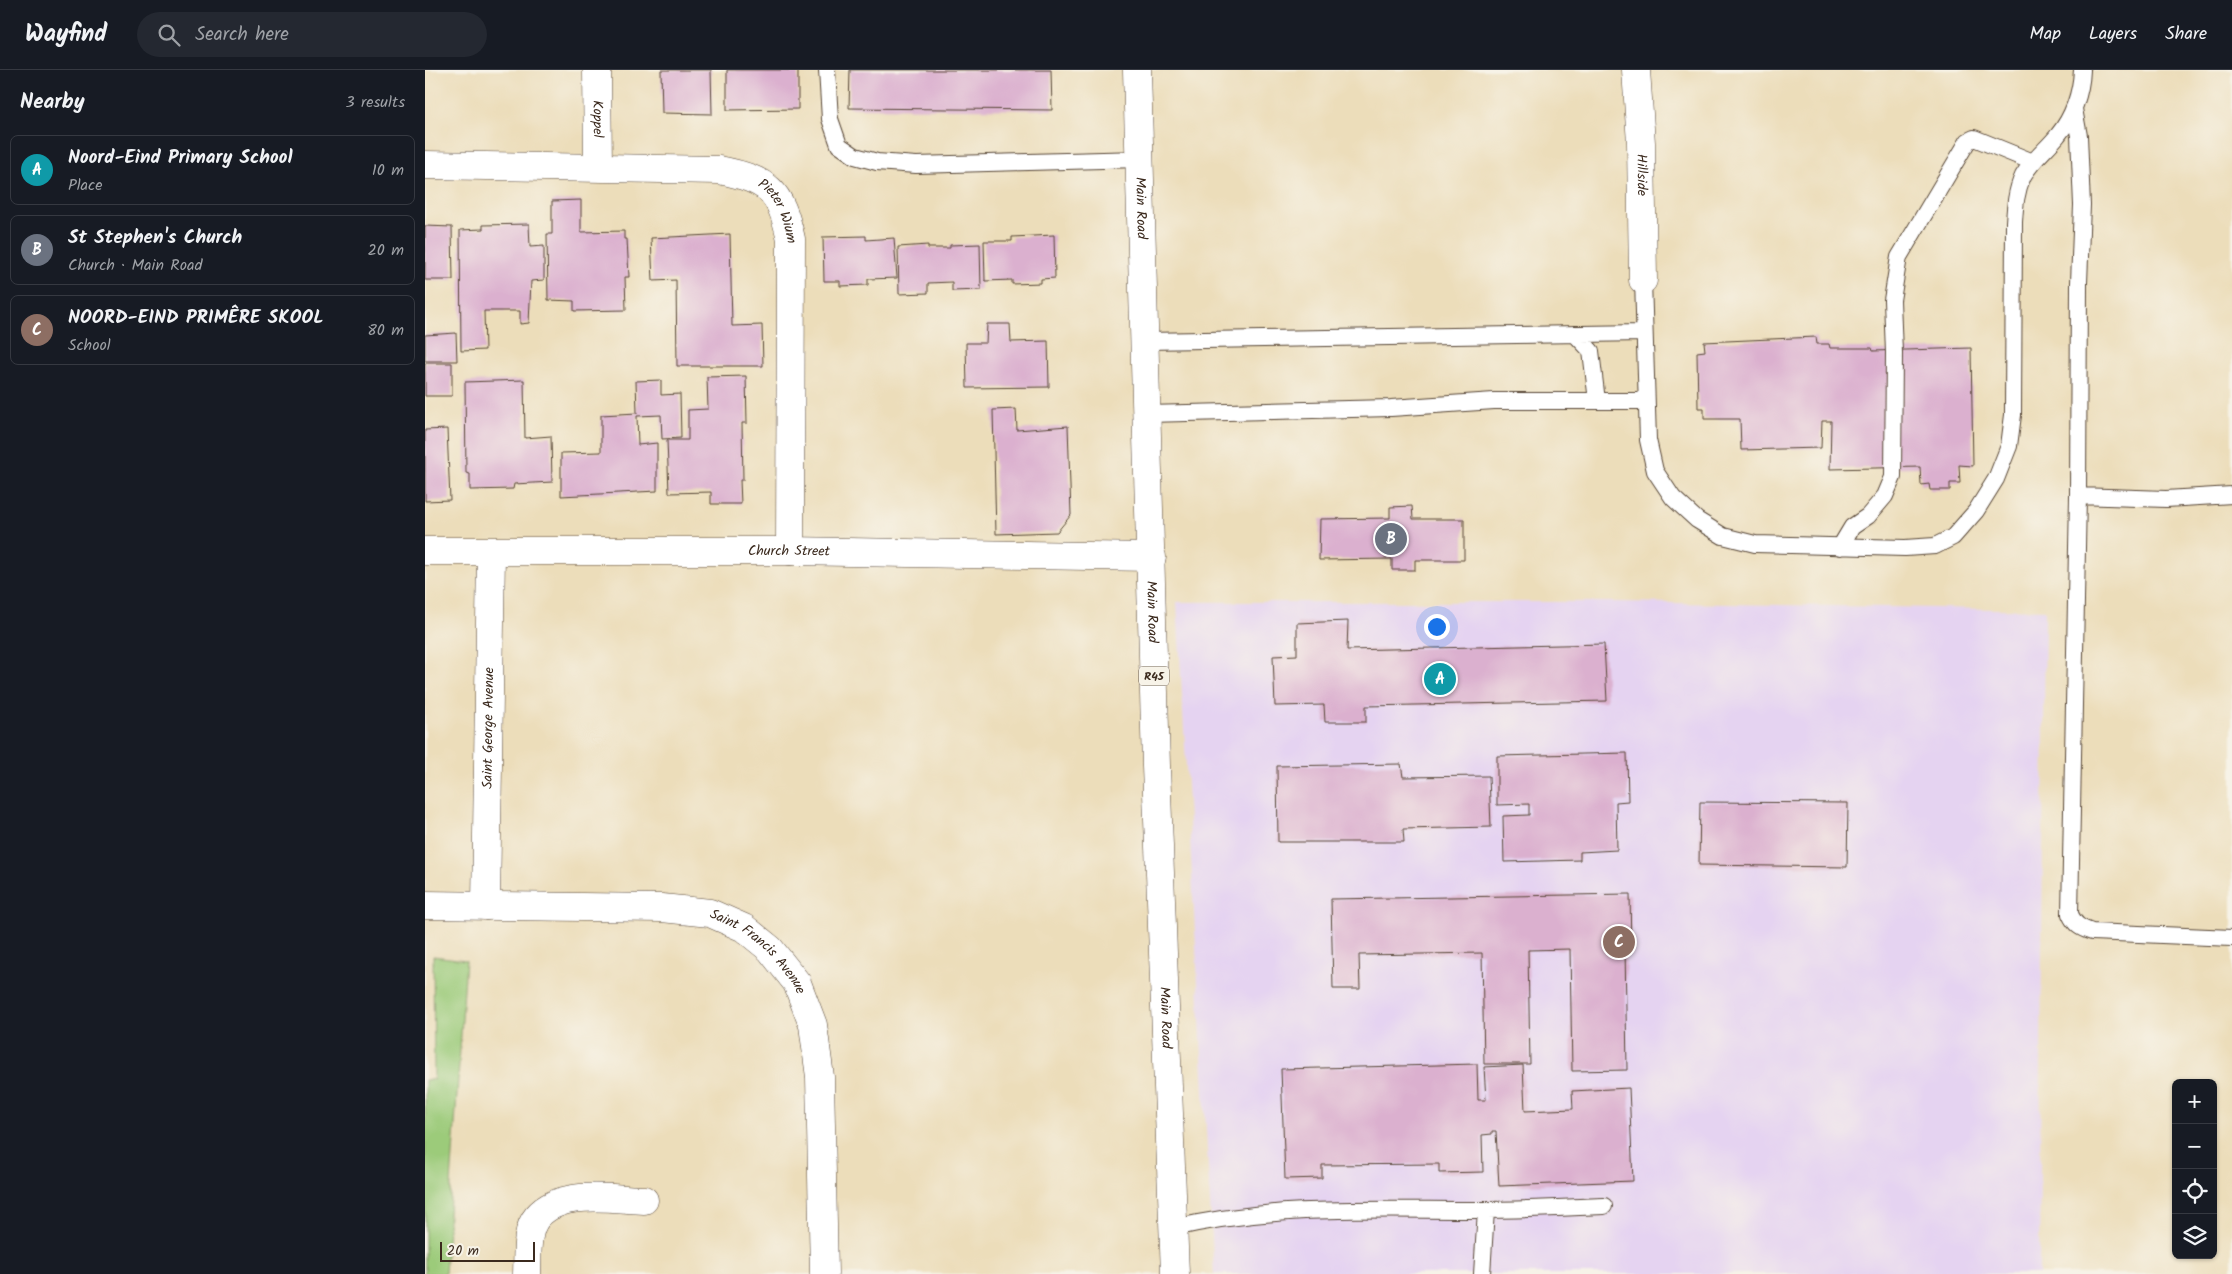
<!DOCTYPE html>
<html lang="en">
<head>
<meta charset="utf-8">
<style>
	:root { --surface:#171b24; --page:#242831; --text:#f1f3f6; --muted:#9ea1a6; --line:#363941; --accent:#8c9099 }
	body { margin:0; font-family:Kalam,sans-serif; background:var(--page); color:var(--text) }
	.controls { position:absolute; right:15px; bottom:15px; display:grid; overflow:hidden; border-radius:8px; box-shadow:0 1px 4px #0004 }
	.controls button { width:45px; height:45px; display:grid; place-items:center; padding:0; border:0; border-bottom:1px solid var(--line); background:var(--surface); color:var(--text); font:25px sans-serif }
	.scale { position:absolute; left:15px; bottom:12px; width:95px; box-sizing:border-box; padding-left:5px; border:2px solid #3b2a1e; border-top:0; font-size:14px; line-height:18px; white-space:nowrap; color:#3b2a1e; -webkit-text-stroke:4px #f7f3e8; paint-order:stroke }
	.you { position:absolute; left:1011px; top:556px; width:18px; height:18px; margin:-12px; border:4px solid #fff; border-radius:50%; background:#1a73e8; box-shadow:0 0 0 8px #1a73e833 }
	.badge { display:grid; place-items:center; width:32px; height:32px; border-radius:50%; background:var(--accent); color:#fff; font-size:16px; font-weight:700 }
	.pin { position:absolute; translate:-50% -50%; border:2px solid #fff; box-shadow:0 1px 5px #0006 }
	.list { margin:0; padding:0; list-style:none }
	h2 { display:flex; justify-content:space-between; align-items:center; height:65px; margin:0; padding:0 20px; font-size:21px }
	h2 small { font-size:16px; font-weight:400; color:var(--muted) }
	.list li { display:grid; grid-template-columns:32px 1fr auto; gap:15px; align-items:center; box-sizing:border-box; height:70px; margin:0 10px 10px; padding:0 10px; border:1px solid var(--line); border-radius:8px }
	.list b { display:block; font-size:19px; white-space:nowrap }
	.list p { margin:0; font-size:16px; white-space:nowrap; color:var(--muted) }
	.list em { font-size:16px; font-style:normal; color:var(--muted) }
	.icon { flex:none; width:28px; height:28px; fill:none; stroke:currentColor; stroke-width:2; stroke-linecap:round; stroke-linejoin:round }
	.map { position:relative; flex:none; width:1807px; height:1204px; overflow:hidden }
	header { display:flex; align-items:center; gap:30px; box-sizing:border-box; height:70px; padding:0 25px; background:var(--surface); border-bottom:1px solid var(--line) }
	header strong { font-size:24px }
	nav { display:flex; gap:28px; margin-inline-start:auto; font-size:18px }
	.search { width:350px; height:45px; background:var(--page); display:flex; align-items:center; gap:12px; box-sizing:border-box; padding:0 18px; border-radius:28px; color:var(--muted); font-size:19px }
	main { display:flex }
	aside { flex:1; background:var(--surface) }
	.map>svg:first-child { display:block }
</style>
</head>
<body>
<header>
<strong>Wayfind</strong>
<div class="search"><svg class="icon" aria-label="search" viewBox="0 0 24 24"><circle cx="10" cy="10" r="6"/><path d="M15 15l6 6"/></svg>Search here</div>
<nav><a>Map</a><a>Layers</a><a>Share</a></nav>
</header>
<main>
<aside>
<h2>Nearby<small>3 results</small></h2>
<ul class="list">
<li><span class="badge" style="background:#0f9aa8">A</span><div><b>Noord-Eind Primary School</b><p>Place</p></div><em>10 m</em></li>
<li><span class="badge" style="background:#6b7280">B</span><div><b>St Stephen's Church</b><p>Church · Main Road</p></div><em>20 m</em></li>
<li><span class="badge" style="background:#8d6e63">C</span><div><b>NOORD-EIND PRIMÊRE SKOOL</b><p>School</p></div><em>80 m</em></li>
</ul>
</aside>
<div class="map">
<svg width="1807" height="1204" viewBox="0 0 1807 1204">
	<rect width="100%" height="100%" fill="#f7f3e8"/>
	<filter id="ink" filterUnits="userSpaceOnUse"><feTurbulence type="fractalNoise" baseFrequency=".02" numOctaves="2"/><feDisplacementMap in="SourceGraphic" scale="10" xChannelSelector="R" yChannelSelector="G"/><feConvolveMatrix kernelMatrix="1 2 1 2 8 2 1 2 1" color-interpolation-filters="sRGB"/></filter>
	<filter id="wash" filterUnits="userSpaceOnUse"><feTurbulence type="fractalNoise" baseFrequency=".0096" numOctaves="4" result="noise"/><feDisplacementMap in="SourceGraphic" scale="20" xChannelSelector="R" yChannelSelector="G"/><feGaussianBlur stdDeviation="1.12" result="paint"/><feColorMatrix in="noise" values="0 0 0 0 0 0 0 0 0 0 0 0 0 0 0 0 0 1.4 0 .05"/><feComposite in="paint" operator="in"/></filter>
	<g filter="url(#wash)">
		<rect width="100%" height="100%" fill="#ecddba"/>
		<path fill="#e5d3f1" d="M 752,532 L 1192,532 L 1620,540 L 1614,1204 L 789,1204 Z"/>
		<path fill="#9ccb7a" stroke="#6c7a4c" d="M 8,886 L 41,890 L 20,1204 L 0,1204 L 0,1010 L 9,1009 Z"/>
		<g id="blocks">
			<path fill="#dbb0cf" d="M 236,0 L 286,0 L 287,44 L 237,43 Z
				M 302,0 L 373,0 L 373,39 L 302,40 Z
				M 425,0 L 626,0 L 627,40 L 424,38 Z
				M 156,130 L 156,162 L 199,161 L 199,169 L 202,169 L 204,207 L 200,207 L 201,240 L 149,241 L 149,231 L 123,230 L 122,164 L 127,164 L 127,131 Z
				M 104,154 L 105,177 L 119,176 L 119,210 L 106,211 L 104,253 L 95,254 L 95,241 L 59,241 L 60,280 L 36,281 L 35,160 L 58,159 L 58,155 Z
				M 0,156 L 27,157 L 28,210 L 0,210 Z
				M 305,164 L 307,256 L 337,255 L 338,296 L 252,296 L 251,210 L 228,211 L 226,168 Z
				M 629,165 L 630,208 L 616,209 L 616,213 L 587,214 L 587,210 L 560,211 L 559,171 L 587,171 L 587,167 Z
				M 441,166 L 441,170 L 469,168 L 472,208 L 443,209 L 443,215 L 415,216 L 415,211 L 399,211 L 398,167 Z
				M 555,174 L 556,220 L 527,221 L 527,212 L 503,213 L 503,223 L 474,224 L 473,177 L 503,175 L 503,178 L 525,178 L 525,175 Z
				M 562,254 L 585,254 L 586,272 L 623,271 L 624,317 L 542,318 L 541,273 L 561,273 Z
				M 31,263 L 32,291 L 0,291 L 0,265 Z
				M 1391,267 L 1392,274 L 1404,274 L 1405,278 L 1447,278 L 1448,281 L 1546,278 L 1548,396 L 1534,395 L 1535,413 L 1525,413 L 1525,420 L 1505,420 L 1504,414 L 1496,415 L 1495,397 L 1405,399 L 1406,351 L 1397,351 L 1396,378 L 1316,380 L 1315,349 L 1279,349 L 1279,338 L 1273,338 L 1272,282 L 1280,281 L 1279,272 Z
				M 0,293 L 27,293 L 27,326 L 0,326 Z
				M 321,306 L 322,353 L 317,353 L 318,410 L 315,410 L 316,434 L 286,434 L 286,422 L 244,423 L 242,370 L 263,370 L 263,340 L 283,339 L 282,307 Z
				M 99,310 L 100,368 L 126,366 L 127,412 L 89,414 L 88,419 L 45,420 L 45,404 L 41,403 L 40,312 Z
				M 236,310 L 236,325 L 255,324 L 256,368 L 237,369 L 236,345 L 212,346 L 213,375 L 232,373 L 232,421 L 136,426 L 136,383 L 176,382 L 176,345 L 212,343 L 211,311 Z
				M 591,339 L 592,360 L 643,356 L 646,445 L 632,462 L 571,464 L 568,340 Z
				M 22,359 L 25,430 L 0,431 L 0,360 Z
				M 987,436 L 988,449 L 1039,449 L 1039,490 L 990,490 L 990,500 L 967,500 L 967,489 L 894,490 L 895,449 L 965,448 L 965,437 Z
				M 923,551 L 922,580 L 1179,574 L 1182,631 L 941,636 L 941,652 L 900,652 L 899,635 L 850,636 L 848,586 L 872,585 L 872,553 Z
				M 1202,683 L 1203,731 L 1191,732 L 1192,780 L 1155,782 L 1155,790 L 1079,792 L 1078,746 L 1104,745 L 1104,734 L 1072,735 L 1072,686 Z
				M 976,694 L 978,707 L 1064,706 L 1066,757 L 978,759 L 979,772 L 853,772 L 852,696 Z
				M 1275,732 L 1423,733 L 1422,797 L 1274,795 Z
				M 1205,824 L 1206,878 L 1200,878 L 1202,1000 L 1147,1001 L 1145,879 L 1103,880 L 1105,994 L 1059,994 L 1057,883 L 934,885 L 935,919 L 908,919 L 906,829 Z
				M 1052,994 L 1053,1030 L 1061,1030 L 1059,997 L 1098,995 L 1100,1041 L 1148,1039 L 1147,1021 L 1204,1018 L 1208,1111 L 1074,1116 L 1071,1061 L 1067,1061 L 1067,1064 L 1057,1065 L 1058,1102 L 1014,1103 L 1014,1094 L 897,1095 L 897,1108 L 860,1109 L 856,999 Z"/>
		</g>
	</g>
	<g filter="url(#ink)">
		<use href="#blocks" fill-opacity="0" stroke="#564535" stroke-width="1"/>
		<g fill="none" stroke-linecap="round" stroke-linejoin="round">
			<defs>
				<path id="lane" d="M 402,0 L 405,49 L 414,75 L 430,86 L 452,92 L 491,95 L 715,89
					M 1649,39 L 1654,66 L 1657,135 L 1654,213 L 1653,426 L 1645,844 C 1650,855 1655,858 1667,862 L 1807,868
					M 1218,210 L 1223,370 L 1230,401 L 1248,428 L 1272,450 L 1298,466 L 1330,474 L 1480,478 L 1510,476 L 1528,467 L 1551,441 L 1571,409 L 1584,376 L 1588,345 L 1589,152 C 1590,136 1591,121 1598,106 C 1607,90 1622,79 1633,65 C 1648,47 1656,23 1657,0
					M 1150,264 L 1166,281 L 1172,331
					M 720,271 L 1219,263
					M 722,344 L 966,338 L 1069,331 L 1221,331
					M 1653,426 L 1741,429 L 1807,425
					M 1415,477 L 1427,457 L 1443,446 L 1460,426 L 1468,407 L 1469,283 L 1467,230 L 1474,187 L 1543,71 L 1549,68 L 1608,92
					M 749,1158 C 847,1135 949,1140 1050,1140 C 1093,1140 1136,1138 1179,1136
					M 1057,1204 L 1061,1140"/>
				<g id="street">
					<path id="s1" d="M 172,0 L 173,97"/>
					<path id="s2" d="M 1211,0 L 1216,73 L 1218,210"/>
					<path id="s3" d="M 0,95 L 294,100 C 344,110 355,120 366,169 L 365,481"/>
					<path id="s4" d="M 0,481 L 365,481 L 727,487"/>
					<path id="s5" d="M 0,835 L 237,838 L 285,843 L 319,858 L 345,879 L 372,913 L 388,955 L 395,1007 L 399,1204"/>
					<path id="s6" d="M 61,836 L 66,482"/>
					<path d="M 102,1204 C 103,1187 100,1161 112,1147 C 136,1119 186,1129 219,1130"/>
				</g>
				<g id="primary">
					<path id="s7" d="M 712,0 L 731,696 L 750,1204"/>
				</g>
			</defs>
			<use href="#lane" stroke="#564535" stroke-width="18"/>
			<use href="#street" stroke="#564535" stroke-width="29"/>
			<use href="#primary" stroke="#564535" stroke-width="29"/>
			<use href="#lane" stroke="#fff" stroke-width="16"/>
			<use href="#street" stroke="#fff" stroke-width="28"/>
			<use href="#primary" stroke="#fff" stroke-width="28"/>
		</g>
	</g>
	<g text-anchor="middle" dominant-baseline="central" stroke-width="4.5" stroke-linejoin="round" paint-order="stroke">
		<rect fill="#f7f3e8" stroke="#73665b" stroke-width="1" x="714" y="596.5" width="30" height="19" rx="4"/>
		<g font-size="12" font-weight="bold" fill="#3b2a1e">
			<text x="729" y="606">R45</text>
		</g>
		<g font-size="14" fill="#3b2a1e" stroke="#f7f3e8">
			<text stroke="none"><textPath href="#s1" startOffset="49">Koppel</textPath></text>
			<text stroke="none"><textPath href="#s2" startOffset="105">Hillside</textPath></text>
			<text stroke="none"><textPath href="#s7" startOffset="138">Main Road</textPath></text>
			<text stroke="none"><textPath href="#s3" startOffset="372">Pieter Wium</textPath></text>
			<text stroke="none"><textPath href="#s4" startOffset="364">Church Street</textPath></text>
			<text stroke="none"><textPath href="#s7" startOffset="542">Main Road</textPath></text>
			<text stroke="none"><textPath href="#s6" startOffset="178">Saint George Avenue</textPath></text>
			<text stroke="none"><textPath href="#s5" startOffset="348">Saint Francis Avenue</textPath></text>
			<text stroke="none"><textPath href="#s7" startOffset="948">Main Road</textPath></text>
		</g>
	</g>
</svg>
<div class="controls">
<button>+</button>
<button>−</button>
<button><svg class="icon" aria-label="locate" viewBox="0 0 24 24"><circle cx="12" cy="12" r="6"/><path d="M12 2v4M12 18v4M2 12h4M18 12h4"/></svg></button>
<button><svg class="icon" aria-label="layers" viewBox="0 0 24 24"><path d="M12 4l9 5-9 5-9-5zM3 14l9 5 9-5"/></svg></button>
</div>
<div class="scale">20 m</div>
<div class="you"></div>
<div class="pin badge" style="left:1015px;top:609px;background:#0f9aa8">A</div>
<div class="pin badge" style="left:966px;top:469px;background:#6b7280">B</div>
<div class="pin badge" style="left:1194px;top:872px;background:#8d6e63">C</div>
</div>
</main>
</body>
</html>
